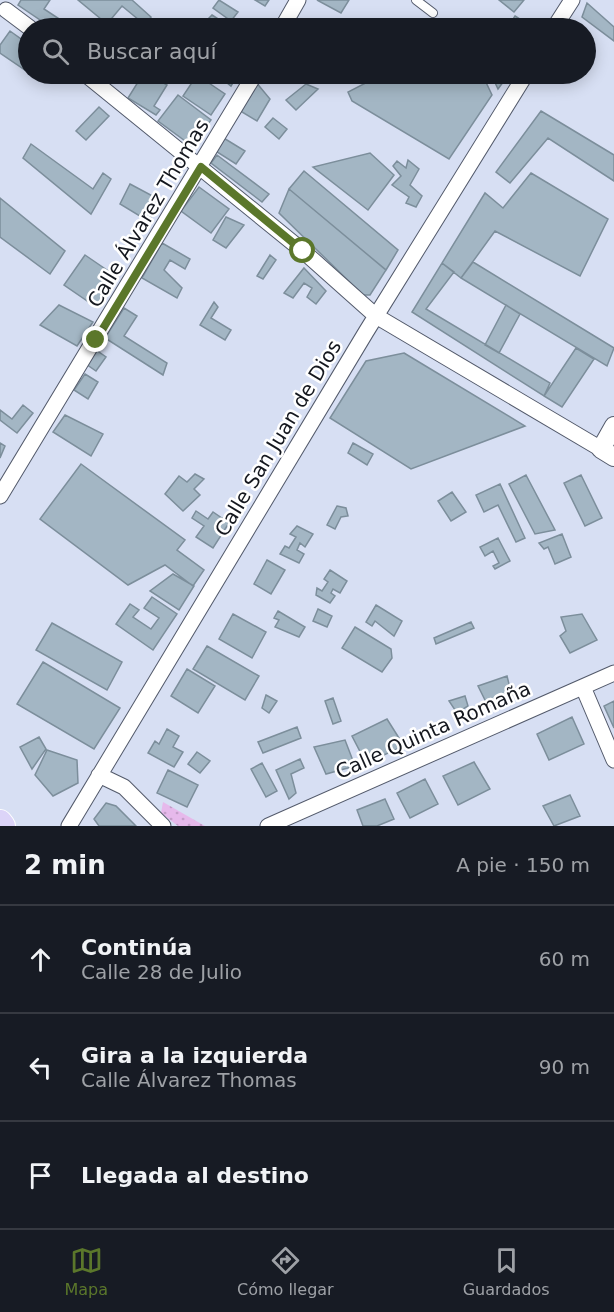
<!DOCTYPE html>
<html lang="es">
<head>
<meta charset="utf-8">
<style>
	:root { --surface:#171b24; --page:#20242c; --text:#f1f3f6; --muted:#9ea1a6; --line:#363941; --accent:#5b772b }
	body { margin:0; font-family:"DejaVu Sans",sans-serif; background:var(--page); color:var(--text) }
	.stop { position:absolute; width:18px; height:18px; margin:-14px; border:4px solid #5b772b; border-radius:50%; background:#fff }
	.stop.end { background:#5b772b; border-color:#fff; box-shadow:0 2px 6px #0008 }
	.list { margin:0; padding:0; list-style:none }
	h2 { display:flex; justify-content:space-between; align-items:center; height:78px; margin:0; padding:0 24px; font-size:26px }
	h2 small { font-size:20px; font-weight:400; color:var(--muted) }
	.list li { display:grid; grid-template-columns:39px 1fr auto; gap:18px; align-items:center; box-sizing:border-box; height:108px; padding:0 24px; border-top:2px solid var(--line) }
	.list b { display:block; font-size:22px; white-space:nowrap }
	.list p { margin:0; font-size:20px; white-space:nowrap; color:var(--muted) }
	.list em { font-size:20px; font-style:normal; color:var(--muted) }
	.icon { flex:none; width:33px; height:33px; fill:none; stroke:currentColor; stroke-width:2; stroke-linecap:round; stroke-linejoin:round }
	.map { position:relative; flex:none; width:614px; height:826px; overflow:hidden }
	.search { position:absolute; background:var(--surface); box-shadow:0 3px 15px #0003; left:18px; right:18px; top:18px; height:66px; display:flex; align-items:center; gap:15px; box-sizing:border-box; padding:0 21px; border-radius:33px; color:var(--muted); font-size:22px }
	.sheet { height:402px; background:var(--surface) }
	nav { display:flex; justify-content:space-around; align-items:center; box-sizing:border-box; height:84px; border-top:2px solid var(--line); background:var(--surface); font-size:16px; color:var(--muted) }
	nav a { display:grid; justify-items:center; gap:3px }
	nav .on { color:var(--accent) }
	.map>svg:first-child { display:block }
</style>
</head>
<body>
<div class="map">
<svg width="614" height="826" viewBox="0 0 614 826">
	<defs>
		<pattern id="grass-dots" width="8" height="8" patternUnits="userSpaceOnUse" patternTransform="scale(1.5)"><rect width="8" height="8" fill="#e6b9eb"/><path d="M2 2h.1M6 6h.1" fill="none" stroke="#c49ec9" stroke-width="1.8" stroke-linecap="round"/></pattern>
	</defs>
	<rect width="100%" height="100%" fill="#d7dff3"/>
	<path fill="url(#grass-dots)" d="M 163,802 L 205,826 L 178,826 L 161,813 Z"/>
	<path fill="#a3b6c4" stroke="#7c8e9b" stroke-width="1.5" d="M 21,0 L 50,0 L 44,9 L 73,28 L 52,28 L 18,5 Z
		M 78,0 L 132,0 L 151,17 L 145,25 L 122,6 L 107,24 Z
		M 219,0 L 238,12 L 231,21 L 213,8 Z
		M 255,0 L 269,0 L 265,6 Z
		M 317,0 L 349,0 L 341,13 Z
		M 499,0 L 524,0 L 514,12 Z
		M 587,3 L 614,27 L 614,41 L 582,17 Z
		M 212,15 L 232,28 L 212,28 L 204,23 Z
		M 515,16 L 534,28 L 507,28 Z
		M 476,19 L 480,28 L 470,28 L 468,24 Z
		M 80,20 L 93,28 L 75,28 Z
		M 257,20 L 269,26 L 268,28 L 252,28 Z
		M 293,20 L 303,25 L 302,28 L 288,28 Z
		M 10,31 L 28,44 L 28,61 L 25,70 L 0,53 L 0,45 Z
		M 143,74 L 149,74 L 167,85 L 154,106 L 160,110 L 156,115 L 128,98 Z
		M 216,74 L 238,74 L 231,86 Z
		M 383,74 L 482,74 L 492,95 L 449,159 L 352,101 L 348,92 Z
		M 491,74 L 509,74 L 498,89 Z
		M 197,75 L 225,94 L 211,115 L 183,96 Z
		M 255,81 L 270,99 L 257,121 L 237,109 Z
		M 306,84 L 318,89 L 296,110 L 286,100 Z
		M 178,95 L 211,120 L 192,146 L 158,121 Z
		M 99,107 L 109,116 L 86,140 L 76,131 Z
		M 541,111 L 614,155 L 614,181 L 548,138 L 510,183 L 496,172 Z
		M 273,118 L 287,129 L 279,139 L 265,127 Z
		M 222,137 L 245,151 L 236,164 L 214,150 Z
		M 31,144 L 93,189 L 103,173 L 111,179 L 91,214 L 23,158 Z
		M 370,153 L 394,175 L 368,210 L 313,167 Z
		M 217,155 L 269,194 L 262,202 L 211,163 Z
		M 408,160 L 419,169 L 410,185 L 422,196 L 416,207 L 406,203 L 409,197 L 392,185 L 401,176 L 393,166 L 397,161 L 406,168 Z
		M 304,171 L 398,250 L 386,270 L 289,189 Z
		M 531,173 L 608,219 L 580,276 L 495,231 L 461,278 L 442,263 L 485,193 L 503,208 Z
		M 130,184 L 162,201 L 148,221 L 120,204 Z
		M 199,187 L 229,209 L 211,233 L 181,211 Z
		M 289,189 L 386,270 L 370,295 L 363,295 L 279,213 Z
		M 0,198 L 65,251 L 50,274 L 0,237 Z
		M 226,217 L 244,225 L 226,248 L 213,240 Z
		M 162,243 L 190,259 L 185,269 L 170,260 L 164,270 L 182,288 L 177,298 L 142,278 Z
		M 85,255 L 117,277 L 96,307 L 64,285 Z
		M 270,255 L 276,260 L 263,279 L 257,276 Z
		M 473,262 L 614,348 L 607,366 L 461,278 Z
		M 442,263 L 454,272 L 426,309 L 550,383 L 544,396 L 412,312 Z
		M 304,268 L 326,291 L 316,304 L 307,297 L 312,288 L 304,283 L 293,298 L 284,293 Z
		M 214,302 L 218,307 L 211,318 L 231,330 L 225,340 L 200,325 Z
		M 59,305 L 93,322 L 77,346 L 40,325 Z
		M 506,305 L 520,314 L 499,353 L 485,345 Z
		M 124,308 L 137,316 L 124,336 L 167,363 L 163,375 L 105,338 Z
		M 576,348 L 594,359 L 562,407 L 544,396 Z
		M 96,350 L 106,357 L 96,371 L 86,364 Z
		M 404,353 L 525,426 L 411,469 L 330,418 L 366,361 Z
		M 85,374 L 98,382 L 88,399 L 74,390 Z
		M 23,405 L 33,413 L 17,433 L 0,420 L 0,410 L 12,419 Z
		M 65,415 L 103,434 L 91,456 L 53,432 Z
		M 0,443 L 5,446 L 0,458 Z
		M 353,443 L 373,454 L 367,465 L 348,453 Z
		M 81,464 L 185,540 L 177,550 L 204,570 L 193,586 L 165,565 L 128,585 L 40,519 Z
		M 195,474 L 204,479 L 194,489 L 200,495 L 183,511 L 165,494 L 179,476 L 187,482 Z
		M 526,475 L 555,530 L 535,534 L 509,484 Z
		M 581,475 L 602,518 L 585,526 L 564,483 Z
		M 500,484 L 525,538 L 516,542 L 498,505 L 484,512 L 476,495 Z
		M 452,492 L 466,512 L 451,521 L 438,501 Z
		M 337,506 L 346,508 L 348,516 L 341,517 L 335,529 L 327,525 Z
		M 196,511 L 208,519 L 213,512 L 229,523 L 213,548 L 196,537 L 204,526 L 192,518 Z
		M 297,526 L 313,534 L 305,547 L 300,543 L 297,550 L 304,554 L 299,563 L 280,554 L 285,546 L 289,548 L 296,537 L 290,534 Z
		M 562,534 L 571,557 L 555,564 L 548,547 L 544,549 L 539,543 Z
		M 498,538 L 510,561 L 495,569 L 493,566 L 499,563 L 493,551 L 485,556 L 480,547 Z
		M 267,560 L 285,570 L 271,594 L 254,584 Z
		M 330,570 L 347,581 L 340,593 L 333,589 L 331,593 L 335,596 L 330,603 L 316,595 L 317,588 L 322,591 L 328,582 L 324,579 Z
		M 173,574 L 194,586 L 179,610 L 150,591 Z
		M 152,597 L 177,614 L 153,650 L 116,624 L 130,604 L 139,610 L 133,617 L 151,629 L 159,618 L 144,608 Z
		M 376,605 L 402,621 L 394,636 L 375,621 L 372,626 L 366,622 Z
		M 318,609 L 332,616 L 327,627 L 313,621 Z
		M 278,611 L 305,627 L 299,637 L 275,627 L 279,620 L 274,618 Z
		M 233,614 L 266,632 L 252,658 L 219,639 Z
		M 582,614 L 597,640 L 570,653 L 560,636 L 566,631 L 561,617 Z
		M 471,622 L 474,628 L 436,644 L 434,638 Z
		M 52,623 L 122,662 L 107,690 L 36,650 Z
		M 355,627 L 391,649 L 392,658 L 382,672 L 342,648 Z
		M 207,646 L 259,676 L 245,700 L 193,669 Z
		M 43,662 L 120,708 L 94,749 L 17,704 Z
		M 187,669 L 215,686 L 198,713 L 171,696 Z
		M 507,676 L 512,696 L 488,706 L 478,686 Z
		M 266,695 L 277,701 L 269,713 L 262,708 Z
		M 465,696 L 468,706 L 457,713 L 449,701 Z
		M 333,698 L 341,721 L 333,724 L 325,701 Z
		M 614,701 L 614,728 L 604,706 Z
		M 572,717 L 584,744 L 549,760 L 537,734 Z
		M 387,719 L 404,746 L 366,763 L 352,736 Z
		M 297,727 L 301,738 L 263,753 L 258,742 Z
		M 167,729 L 179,736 L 173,747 L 183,752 L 174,767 L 148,753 L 155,741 L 159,744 Z
		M 39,737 L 46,749 L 32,769 L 20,747 Z
		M 345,740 L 355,766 L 326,774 L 314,747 Z
		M 47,750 L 77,760 L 78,783 L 53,796 L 35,775 Z
		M 197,752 L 210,761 L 200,773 L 188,764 Z
		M 300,759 L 304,768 L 291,774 L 296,793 L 289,799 L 276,770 Z
		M 474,762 L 490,789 L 458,805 L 443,776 Z
		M 262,763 L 277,791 L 266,797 L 251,769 Z
		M 168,770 L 198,785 L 187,807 L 157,793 Z
		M 425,779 L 438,804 L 410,818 L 397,793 Z
		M 570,795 L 580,816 L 554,826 L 543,806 Z
		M 385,799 L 394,819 L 377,826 L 363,826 L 357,810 Z
		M 106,803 L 116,806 L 136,826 L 99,826 L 94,819 Z"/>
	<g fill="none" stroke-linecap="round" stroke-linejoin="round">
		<defs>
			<path id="service" d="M 416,0 L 433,13"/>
			<path id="minor" d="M 6,10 L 30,28
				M 282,28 L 298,0
				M 554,28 L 572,0
				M 85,74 L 303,251 L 376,316 L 601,449
				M 0,496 L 255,74
				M 583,687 L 614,760
				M 99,775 L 124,787 L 163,826
				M 69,826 L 366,332 L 526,74
				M 268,826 L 614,673"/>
			<path id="tertiary" d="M 614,426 L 601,449 L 614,457"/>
			<path id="primary" d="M 0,822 L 3,826"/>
		</defs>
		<use href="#service" stroke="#535a6b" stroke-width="10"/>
		<use href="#minor" stroke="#535a6b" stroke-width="17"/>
		<use href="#tertiary" stroke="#535a6b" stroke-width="20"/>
		<use href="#primary" stroke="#fff" stroke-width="26"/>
		<use href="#service" stroke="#fff" stroke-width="8"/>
		<use href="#minor" stroke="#fff" stroke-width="15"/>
		<use href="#tertiary" stroke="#fff" stroke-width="18"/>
		<use href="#primary" stroke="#dcd4f8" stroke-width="24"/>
	</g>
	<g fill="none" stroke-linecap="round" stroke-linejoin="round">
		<path stroke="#5b772b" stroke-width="8" d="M 96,340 L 201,167 L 303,251"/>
	</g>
	<g text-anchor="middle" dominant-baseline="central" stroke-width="5" stroke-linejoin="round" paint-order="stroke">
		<g font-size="20" fill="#14171e" stroke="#fff">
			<text transform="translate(148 213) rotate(-59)">Calle Álvarez Thomas</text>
			<text transform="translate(278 438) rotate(-59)">Calle San Juan de Dios</text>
			<text transform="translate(433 730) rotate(-24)">Calle Quinta Romaña</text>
		</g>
	</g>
</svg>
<div class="stop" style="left:303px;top:251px"></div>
<div class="stop end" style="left:96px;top:340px"></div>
<div class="search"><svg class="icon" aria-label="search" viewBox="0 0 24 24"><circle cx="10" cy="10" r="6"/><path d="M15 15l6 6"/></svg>Buscar aquí</div>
</div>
<section class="sheet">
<h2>2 min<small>A pie · 150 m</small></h2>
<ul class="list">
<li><svg class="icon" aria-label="ahead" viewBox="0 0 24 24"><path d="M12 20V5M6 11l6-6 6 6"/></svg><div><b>Continúa</b><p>Calle 28 de Julio</p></div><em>60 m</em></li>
<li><svg class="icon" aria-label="left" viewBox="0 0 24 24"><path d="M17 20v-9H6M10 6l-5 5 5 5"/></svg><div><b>Gira a la izquierda</b><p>Calle Álvarez Thomas</p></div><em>90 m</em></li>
<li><svg class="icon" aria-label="arrive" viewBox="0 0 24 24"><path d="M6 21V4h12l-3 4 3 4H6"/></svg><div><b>Llegada al destino</b></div></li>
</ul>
</section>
<nav>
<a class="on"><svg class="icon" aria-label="map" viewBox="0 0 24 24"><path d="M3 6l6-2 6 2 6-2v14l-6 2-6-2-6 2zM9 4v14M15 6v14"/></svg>Mapa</a>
<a><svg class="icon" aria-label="directions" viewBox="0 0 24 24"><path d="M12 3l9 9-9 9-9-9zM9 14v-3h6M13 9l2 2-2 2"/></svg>Cómo llegar</a>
<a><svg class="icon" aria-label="saved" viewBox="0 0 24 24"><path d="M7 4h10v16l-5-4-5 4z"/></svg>Guardados</a>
</nav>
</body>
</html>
